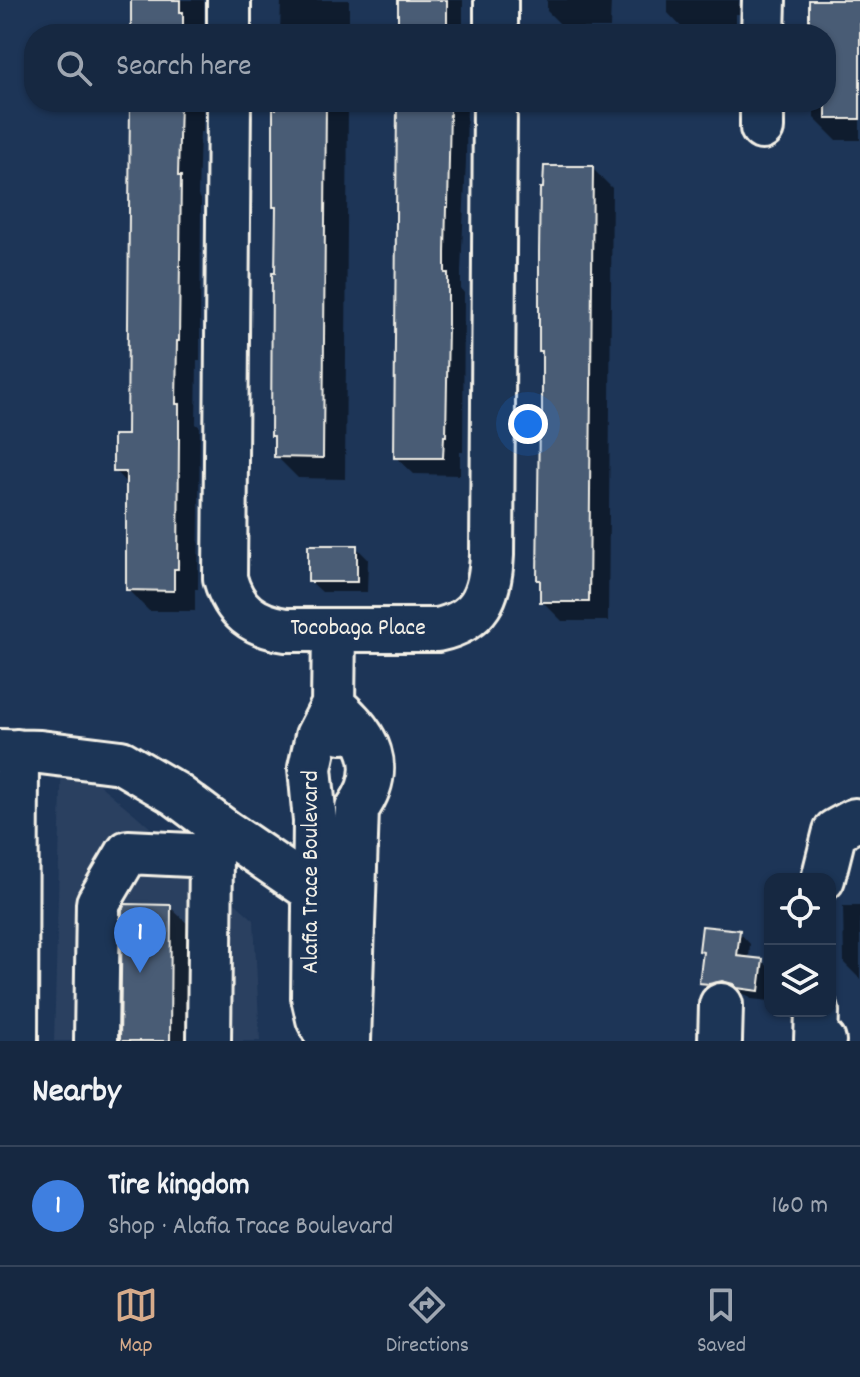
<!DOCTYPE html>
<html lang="en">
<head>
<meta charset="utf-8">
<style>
	:root { --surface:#162841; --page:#23344c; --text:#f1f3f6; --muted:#9ea6b1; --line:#35445a; --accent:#d6ab8b }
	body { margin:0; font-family:Dekko,sans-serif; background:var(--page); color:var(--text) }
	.controls { position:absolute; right:24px; bottom:24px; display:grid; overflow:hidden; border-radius:16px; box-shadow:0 2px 6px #0004 }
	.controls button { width:72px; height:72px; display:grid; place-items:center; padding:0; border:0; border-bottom:2px solid var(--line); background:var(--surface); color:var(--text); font:40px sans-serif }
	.you { position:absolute; left:528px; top:424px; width:28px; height:28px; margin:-20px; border:6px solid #fff; border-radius:50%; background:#1a73e8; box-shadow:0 0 0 12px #1a73e833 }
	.badge { display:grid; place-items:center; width:52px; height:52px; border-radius:50%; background:var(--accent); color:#fff; font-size:26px; font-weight:700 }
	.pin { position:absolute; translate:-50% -66px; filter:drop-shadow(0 2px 4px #0008) }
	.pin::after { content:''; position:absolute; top:42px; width:28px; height:24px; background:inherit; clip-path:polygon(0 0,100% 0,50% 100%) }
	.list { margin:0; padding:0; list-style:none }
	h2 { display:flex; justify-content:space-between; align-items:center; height:104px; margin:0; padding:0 32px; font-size:34px }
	h2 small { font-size:26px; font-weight:400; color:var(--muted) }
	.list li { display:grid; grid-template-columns:52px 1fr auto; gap:24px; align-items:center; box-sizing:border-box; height:120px; padding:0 32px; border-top:2px solid var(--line) }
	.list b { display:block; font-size:30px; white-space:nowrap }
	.list p { margin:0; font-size:26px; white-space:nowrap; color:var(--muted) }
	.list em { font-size:26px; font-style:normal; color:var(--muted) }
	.icon { flex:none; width:44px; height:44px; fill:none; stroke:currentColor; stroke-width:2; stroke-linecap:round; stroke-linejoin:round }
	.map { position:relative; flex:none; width:860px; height:1041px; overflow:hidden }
	.search { position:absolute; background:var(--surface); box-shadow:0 2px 6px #0004; left:24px; right:24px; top:24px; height:88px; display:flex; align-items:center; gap:20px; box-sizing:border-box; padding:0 28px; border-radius:32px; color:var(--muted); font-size:30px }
	.sheet { height:224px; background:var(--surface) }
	nav { display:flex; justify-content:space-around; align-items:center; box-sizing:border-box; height:112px; border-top:2px solid var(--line); background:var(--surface); font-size:22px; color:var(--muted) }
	nav a { display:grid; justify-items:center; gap:4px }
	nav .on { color:var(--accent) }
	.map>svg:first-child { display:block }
</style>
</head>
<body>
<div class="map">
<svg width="860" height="1041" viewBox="0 0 860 1041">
	<rect width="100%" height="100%" fill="#1d3557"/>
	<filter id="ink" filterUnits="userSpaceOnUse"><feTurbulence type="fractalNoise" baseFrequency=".0125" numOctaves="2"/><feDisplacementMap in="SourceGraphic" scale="16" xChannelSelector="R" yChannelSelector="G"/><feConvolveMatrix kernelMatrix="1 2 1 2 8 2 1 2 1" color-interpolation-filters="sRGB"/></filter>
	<g filter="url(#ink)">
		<path fill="#2a4060" d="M 62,754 L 137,816 L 254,920 L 260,1041 L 54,1041 Z"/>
		<path fill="#0007" d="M 133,0 L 204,0 L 204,34 L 132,34 Z
			M 281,0 L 349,0 L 349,34 L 280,34 Z
			M 400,0 L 463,0 L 463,34 L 400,34 Z
			M 547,0 L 611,0 L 610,28 L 564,28 L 547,11 Z
			M 668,0 L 739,0 L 739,14 L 736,14 L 736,34 L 688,34 L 668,13 Z
			M 812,0 L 860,0 L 860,140 L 836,140 L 814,118 L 814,102 L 826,102 L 826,34 L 811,34 Z
			M 132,102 L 203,102 L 203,132 L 200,132 L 198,196 L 201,199 L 200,361 L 197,361 L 196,424 L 200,427 L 198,589 L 195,589 L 195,611 L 149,611 L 128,590 L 128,485 L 115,471 L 129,437 Z
			M 275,102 L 348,102 L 345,479 L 298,478 L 276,456 L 276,438 L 273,435 L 278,210 L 275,206 Z
			M 399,102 L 467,102 L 466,161 L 461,271 L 461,289 L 464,293 L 463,452 L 460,452 L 460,475 L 414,474 L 396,457 Z
			M 592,168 L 612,188 L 608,621 L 562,621 L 542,601 L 542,582 L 539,579 L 544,420 Z
			M 356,547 L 368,559 L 367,592 L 322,592 L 310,581 Z
			M 843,906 L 860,906 L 860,979 L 844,963 Z
			M 170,907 L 193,929 L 191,1041 L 122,1041 Z
			M 739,932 L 750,944 L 749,959 L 762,961 L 770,968 L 770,1001 L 751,999 L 747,995 L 735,992 L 713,994 L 701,982 L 704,954 L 701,951 Z"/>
		<path fill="#485b74" stroke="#f4f1e8" stroke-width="2" d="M 131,0 L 180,0 L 180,12 L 183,12 L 183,34 L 131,34 Z
			M 398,0 L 447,0 L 447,34 L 398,34 Z
			M 809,0 L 860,0 L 860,119 L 826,119 L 826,34 L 812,34 L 812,31 L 809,31 Z
			M 130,102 L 180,102 L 178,176 L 181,176 L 179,341 L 177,341 L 176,404 L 179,404 L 179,438 L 178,569 L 174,569 L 174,591 L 126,590 L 126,472 L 113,472 L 113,435 L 127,435 Z
			M 276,102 L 326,102 L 323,458 L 274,457 L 274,436 L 271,436 L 272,273 L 275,273 L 276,207 L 273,207 L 273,109 L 276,109 Z
			M 397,102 L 447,102 L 447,109 L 450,109 L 448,207 L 446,207 L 445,253 L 445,273 L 448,273 L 448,327 L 446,436 L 444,436 L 443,458 L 394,458 Z
			M 544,166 L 593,166 L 589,602 L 540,602 L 540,580 L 537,580 L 539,418 L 542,418 L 542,351 L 539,351 L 539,252 L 540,188 L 543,188 Z
			M 308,545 L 357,545 L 357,582 L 308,582 Z
			M 125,904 L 171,905 L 170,1041 L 120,1041 L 122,910 Z
			M 702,926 L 740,930 L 737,956 L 763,959 L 759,991 L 737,988 L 733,984 L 722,981 L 709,984 L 699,983 L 703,952 L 699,951 Z"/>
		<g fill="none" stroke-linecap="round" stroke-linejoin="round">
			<defs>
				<path id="minor" d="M 229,34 L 229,0
					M 496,34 L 496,0
					M 763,34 L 764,0
					M 229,102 L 225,578 C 234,611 253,625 286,630 L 437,630 C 480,621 490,596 492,555 L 495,102
					M 762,128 L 762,102
					M 334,630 L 333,705 L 342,732
					M 333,705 C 368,734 387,767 357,809 L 349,1041
					M 0,751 L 40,752 L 121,762 L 174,793 L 225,831
					M 823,879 L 835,831 L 855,820 L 860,821
					M 817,1011 L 816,1041 L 824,1041
					M 16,1041 L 17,751
					M 96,1041 L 98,903 L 128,852 L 211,856
					M 209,1041 L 211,856 L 225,831 L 314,892 L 353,916
					M 329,1041 L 318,1019 L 313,997 L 315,821 L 310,768 L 317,736 L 333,705
					M 720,1041 L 721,1005"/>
			</defs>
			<use href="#minor" stroke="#f4f1e8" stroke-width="48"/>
			<use href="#minor" stroke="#1d3557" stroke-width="42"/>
		</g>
	</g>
	<g text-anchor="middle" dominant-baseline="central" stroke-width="7" stroke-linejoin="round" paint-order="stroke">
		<g font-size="24" fill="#f4f1e8" stroke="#1d3557">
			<text x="358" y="629">Tocobaga Place</text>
			<text transform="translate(312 872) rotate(-90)">Alafia Trace Boulevard</text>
		</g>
	</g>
</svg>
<div class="controls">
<button><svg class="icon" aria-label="locate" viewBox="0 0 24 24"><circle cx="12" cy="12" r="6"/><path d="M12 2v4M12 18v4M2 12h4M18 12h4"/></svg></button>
<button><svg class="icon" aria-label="layers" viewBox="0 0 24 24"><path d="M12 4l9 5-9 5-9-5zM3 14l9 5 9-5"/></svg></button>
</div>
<div class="you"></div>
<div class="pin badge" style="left:140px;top:973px;background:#3f7fe0">1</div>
<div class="search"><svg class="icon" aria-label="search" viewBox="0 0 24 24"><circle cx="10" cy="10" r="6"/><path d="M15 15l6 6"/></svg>Search here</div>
</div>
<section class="sheet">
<h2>Nearby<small></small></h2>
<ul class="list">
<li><span class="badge" style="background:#3f7fe0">1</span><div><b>Tire kingdom</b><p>Shop · Alafia Trace Boulevard</p></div><em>160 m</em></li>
</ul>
</section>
<nav>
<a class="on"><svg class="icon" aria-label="map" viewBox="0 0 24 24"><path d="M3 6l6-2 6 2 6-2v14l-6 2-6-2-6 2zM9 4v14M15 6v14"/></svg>Map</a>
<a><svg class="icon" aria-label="directions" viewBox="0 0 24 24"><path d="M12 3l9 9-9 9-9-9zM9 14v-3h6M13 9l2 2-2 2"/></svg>Directions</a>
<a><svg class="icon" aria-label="saved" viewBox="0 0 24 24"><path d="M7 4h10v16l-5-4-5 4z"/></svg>Saved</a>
</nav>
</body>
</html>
